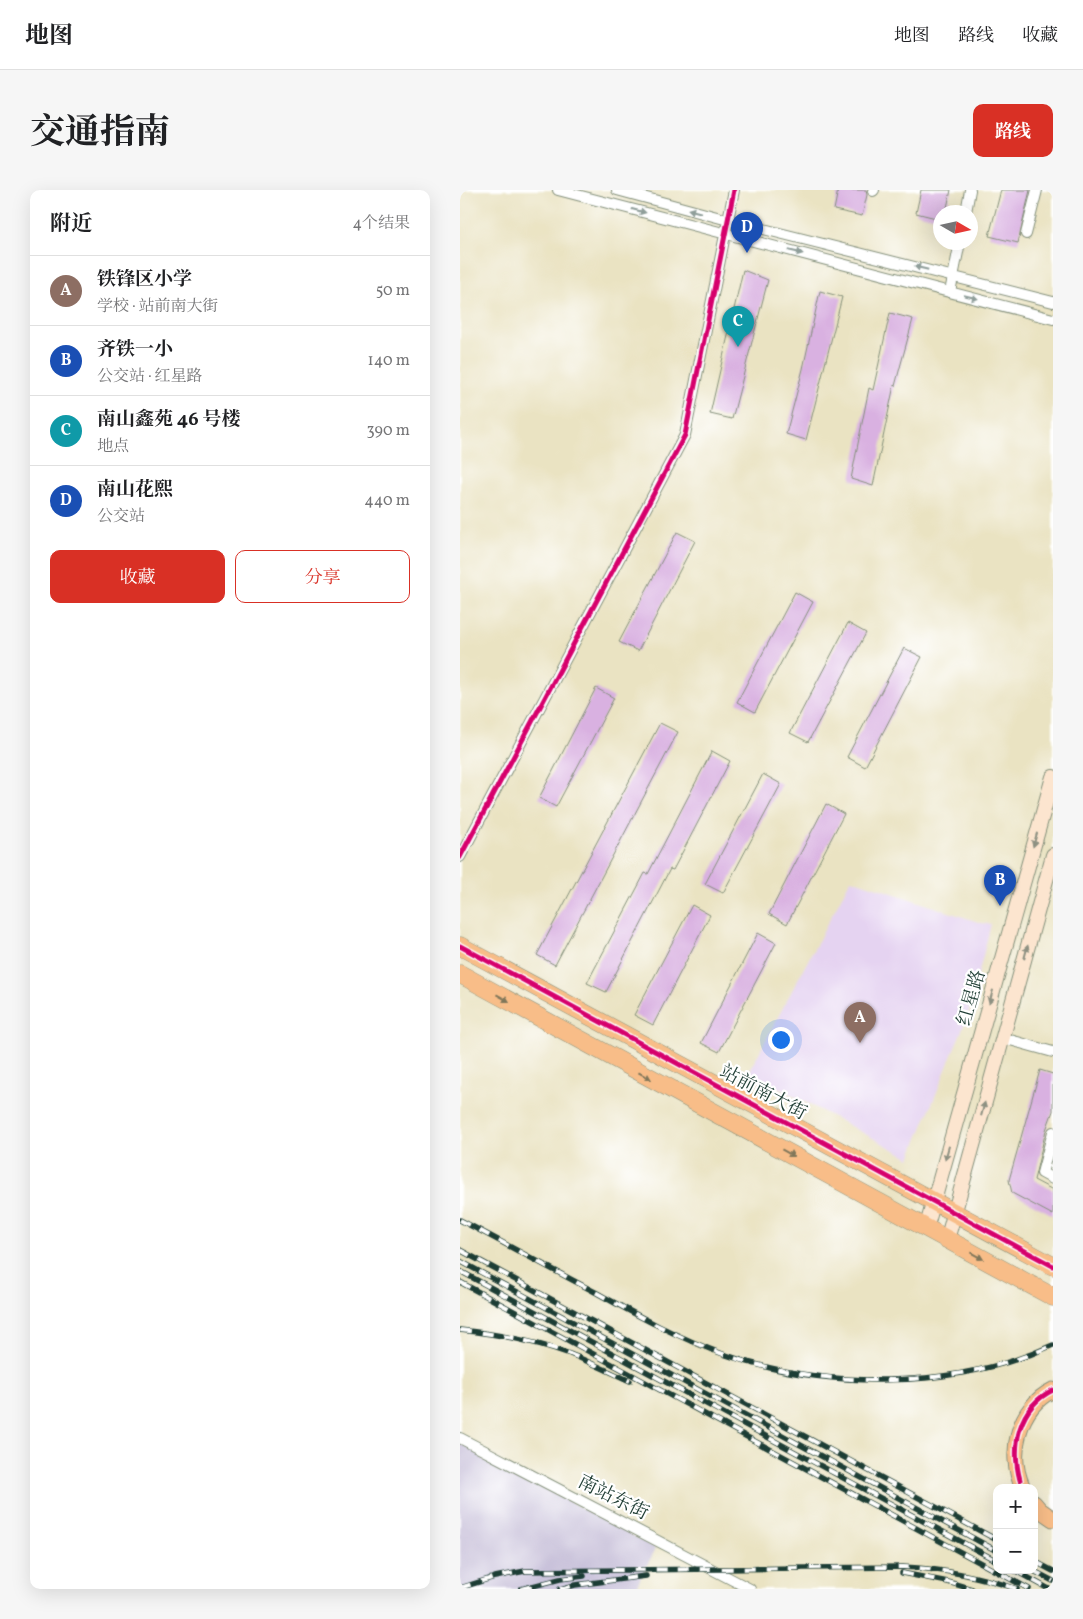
<!DOCTYPE html>
<html lang="zh">
<head>
<meta charset="utf-8">
<style>
	:root { --surface:#fff; --page:#f6f6f6; --text:#202124; --muted:#757577; --line:#e0e0e0; --accent:#d93025 }
	body { margin:0; font-family:Vollkorn,"Noto Serif SC",serif; background:var(--page); color:var(--text) }
	.controls { position:absolute; right:15px; bottom:15px; display:grid; overflow:hidden; border-radius:10px; box-shadow:0 5px 20px #0002 }
	.controls button { width:45px; height:45px; display:grid; place-items:center; padding:0; border:0; border-bottom:1px solid var(--line); background:var(--surface); color:var(--text); font:25px sans-serif }
	.compass { position:absolute; left:473px; top:15px; width:45px; height:45px; border-radius:50%; background:var(--surface); box-shadow:0 5px 20px #0002; rotate:99deg }
	.you { position:absolute; left:320px; top:849px; width:18px; height:18px; margin:-12px; border:4px solid #fff; border-radius:50%; background:#1a73e8; box-shadow:0 0 0 8px #1a73e833 }
	.badge { display:grid; place-items:center; width:32px; height:32px; border-radius:50%; background:var(--accent); color:#fff; font-size:16px; font-weight:700 }
	.pin { position:absolute; translate:-50% -41px; filter:drop-shadow(0 1px 2px #0008) }
	.pin::after { content:''; position:absolute; top:26px; width:18px; height:15px; background:inherit; clip-path:polygon(0 0,100% 0,50% 100%) }
	.list { margin:0; padding:0; list-style:none }
	h2 { display:flex; justify-content:space-between; align-items:center; height:65px; margin:0; padding:0 20px; font-size:21px }
	h2 small { font-size:16px; font-weight:400; color:var(--muted) }
	.list li { display:grid; grid-template-columns:32px 1fr auto; gap:15px; align-items:center; box-sizing:border-box; height:70px; padding:0 20px; border-top:1px solid var(--line) }
	.list b { display:block; font-size:19px; white-space:nowrap }
	.list p { margin:0; font-size:16px; white-space:nowrap; color:var(--muted) }
	.list em { font-size:16px; font-style:normal; color:var(--muted) }
	.actions { display:flex; gap:10px; padding:15px 20px }
	.actions a { flex:1; padding:11px 0; border:1px solid var(--accent); border-radius:10px; text-align:center; font-size:18px; color:var(--accent) }
	.actions .main { background:var(--accent); color:#fff }
	.map { position:relative; flex:none; width:593px; height:1399px; overflow:hidden; border-radius:10px }
	header { display:flex; align-items:center; gap:30px; box-sizing:border-box; height:70px; padding:0 25px; background:var(--surface); border-bottom:1px solid var(--line) }
	header strong { font-size:24px }
	nav { display:flex; gap:28px; margin-inline-start:auto; font-size:18px }
	.intro { display:flex; align-items:center; justify-content:space-between; box-sizing:border-box; height:120px; padding:0 30px }
	h1 { margin:0; font-size:35px }
	.button { padding:12px 22px; border-radius:10px; background:var(--accent); color:#fff; font-size:18px; font-weight:700 }
	main { display:flex; gap:30px; padding:0 30px }
	aside { flex:1; background:var(--surface); border-radius:10px; box-shadow:0 5px 20px #0002 }
	.map>svg:first-child { display:block }
</style>
</head>
<body>
<header>
<strong>地图</strong>
<nav><a>地图</a><a>路线</a><a>收藏</a></nav>
</header>
<div class="intro"><h1>交通指南</h1><a class="button">路线</a></div>
<main>
<aside>
<h2>附近<small>4个结果</small></h2>
<ul class="list">
<li><span class="badge" style="background:#8d6e63">A</span><div><b>铁锋区小学</b><p>学校 · 站前南大街</p></div><em>50 m</em></li>
<li><span class="badge" style="background:#1a4fb4">B</span><div><b>齐铁一小</b><p>公交站 · 红星路</p></div><em>140 m</em></li>
<li><span class="badge" style="background:#0f9aa8">C</span><div><b>南山鑫苑 46 号楼</b><p>地点</p></div><em>390 m</em></li>
<li><span class="badge" style="background:#1a4fb4">D</span><div><b>南山花熙</b><p>公交站</p></div><em>440 m</em></li>
</ul>
<div class="actions"><a class="main">收藏</a><a>分享</a></div>
</aside>
<div class="map">
<svg width="593" height="1399" viewBox="0 0 593 1399">
	<rect width="100%" height="100%" fill="#fff"/>
	<filter id="ink" filterUnits="userSpaceOnUse"><feTurbulence type="fractalNoise" baseFrequency=".02" numOctaves="2"/><feDisplacementMap in="SourceGraphic" scale="10" xChannelSelector="R" yChannelSelector="G"/><feConvolveMatrix kernelMatrix="1 2 1 2 8 2 1 2 1" color-interpolation-filters="sRGB"/></filter>
	<filter id="wash" filterUnits="userSpaceOnUse"><feTurbulence type="fractalNoise" baseFrequency=".0096" numOctaves="4" result="noise"/><feDisplacementMap in="SourceGraphic" scale="20" xChannelSelector="R" yChannelSelector="G"/><feGaussianBlur stdDeviation="1.12" result="paint"/><feColorMatrix in="noise" values="0 0 0 0 0 0 0 0 0 0 0 0 0 0 0 0 0 1.4 0 .05"/><feComposite in="paint" operator="in"/></filter>
	<g filter="url(#wash)">
		<rect width="100%" height="100%" fill="#eae3c2"/>
		<path fill="#e5d3f1" d="M 391,689 L 521,733 L 531,734 L 508,825 L 450,968 L 289,882 Z"/>
		<path fill="#c7c0d9" d="M 0,1252 L 196,1358 L 175,1399 L 0,1399 Z"/>
		<g id="blocks">
			<path fill="#d9b1e1" d="M 378,0 L 406,0 L 407,5 L 402,26 L 374,20 Z
				M 461,0 L 491,0 L 486,22 L 480,22 L 480,29 L 456,23 Z
				M 541,0 L 570,0 L 558,53 L 529,46 Z
				M 283,80 L 308,90 L 272,229 L 250,224 Z
				M 360,101 L 382,107 L 346,250 L 326,244 L 343,179 Z
				M 430,123 L 453,129 L 435,196 L 434,195 L 413,296 L 391,289 L 409,198 L 413,200 Z
				M 217,342 L 235,351 L 178,461 L 159,452 Z
				M 335,402 L 353,412 L 295,522 L 277,512 Z
				M 388,433 L 406,443 L 348,552 L 330,543 Z
				M 444,458 L 462,467 L 405,577 L 387,567 Z
				M 136,498 L 154,508 L 96,617 L 79,608 Z
				M 200,533 L 218,542 L 95,775 L 77,765 Z
				M 252,561 L 270,571 L 213,680 L 210,679 L 146,802 L 127,793 L 185,683 L 188,684 Z
				M 303,584 L 321,594 L 263,703 L 245,694 Z
				M 366,614 L 384,624 L 327,734 L 309,724 Z
				M 232,715 L 250,725 L 193,835 L 174,825 Z
				M 298,743 L 316,753 L 259,862 L 241,853 Z
				M 580,880 L 593,884 L 593,921 L 586,940 L 574,990 L 593,1000 L 593,1025 L 552,1003 L 549,990 Z"/>
		</g>
	</g>
	<g filter="url(#ink)">
		<use href="#blocks" fill-opacity="0" stroke="#84907b" stroke-width="1"/>
		<g fill="none" stroke-linecap="round" stroke-linejoin="round">
			<defs>
				<path id="street" d="M 98,0 L 593,129
					M 157,0 L 268,30 L 593,112
					M 413,1 L 414,0
					M 506,22 L 510,0
					M 566,44 L 577,0
					M 490,102 L 500,52
					M 0,667 L 225,245 L 274,0
					M 543,848 L 593,862
					M 593,942 L 582,983 L 593,989
					M 0,1248 L 290,1399"/>
				<path id="secondary" d="M 466,1039 L 593,587
					M 487,1050 L 593,665"/>
				<path id="primary" d="M 563,1298 C 547,1264 558,1217 593,1200
					M 574,1313 L 580,1320 L 593,1329"/>
				<path id="highway" d="M 0,756 L 593,1076
					M 0,784 L 593,1107"/>
			</defs>
			<use href="#street" stroke="#84907b" stroke-width="12"/>
			<use href="#secondary" stroke="#84907b" stroke-width="16"/>
			<use href="#primary" stroke="#84907b" stroke-width="17"/>
			<use href="#highway" stroke="#84907b" stroke-width="19"/>
			<use href="#street" stroke="#fff" stroke-width="10"/>
			<use href="#secondary" stroke="#fce5cf" stroke-width="14"/>
			<use href="#primary" stroke="#f8bd88" stroke-width="15"/>
			<use href="#highway" stroke="#f8bd88" stroke-width="18"/>
			<defs>
				<path id="rail" d="M 0,1030 C 46,1054 91,1079 137,1103 C 178,1126 219,1148 263,1164 C 363,1200 496,1200 593,1155
					M 0,1060 L 537,1350
					M 0,1071 L 537,1361
					M 0,1081 L 537,1371
					M 0,1092 L 569,1399
					M 0,1140 C 37,1144 75,1151 110,1164 C 130,1172 150,1182 170,1191
					M 574,1371 L 593,1381
					M 554,1380 L 589,1399
					M 572,1380 L 593,1391
					M 442,1383 L 488,1392 L 512,1399
					M 0,1398 L 35,1387 L 65,1381 L 443,1377 C 482,1379 520,1386 557,1399
					M 61,1399 L 100,1389 L 124,1386
					M 100,1399 L 115,1395 L 186,1386"/>
			</defs>
			<use href="#rail" stroke="#1f3d34" stroke-width="5.5"/>
			<use href="#rail" stroke="#fff" stroke-width="4" stroke-dasharray="11" stroke-linecap="butt"/>
			<defs>
				<path id="cycleway" d="M 0,667 L 225,245 L 274,0
					M 0,756 L 593,1076
					M 560,1290 C 551,1256 558,1217 593,1200"/>
			</defs>
			<use href="#cycleway" stroke="#fff" stroke-width="8"/>
			<use href="#cycleway" stroke="#d6006c" stroke-width="5"/>
		</g>
		<defs><path id="oneway-solid" d="M-6-.8H1V-3.2L6.5 0L1 3.2V.8H-6Z" transform="scale(1.25)"/></defs>
		<g fill="#8f9e9a">
			<use href="#oneway-solid" transform="translate(179 21) rotate(15)"/>
			<use href="#oneway-solid" transform="translate(235 21) rotate(-165)"/>
			<use href="#oneway-solid" transform="translate(336 62) rotate(14)"/>
			<use href="#oneway-solid" transform="translate(461 78) rotate(-166)"/>
			<use href="#oneway-solid" transform="translate(511 107) rotate(14)"/>
		</g>
		<g fill="#8e9182">
			<use href="#oneway-solid" transform="translate(575 650) rotate(106)"/>
			<use href="#oneway-solid" transform="translate(566 762) rotate(-75)"/>
			<use href="#oneway-solid" transform="translate(531 807) rotate(106)"/>
			<use href="#oneway-solid" transform="translate(523 919) rotate(-75)"/>
			<use href="#oneway-solid" transform="translate(487 963) rotate(106)"/>
		</g>
		<g fill="#81775a">
			<use href="#oneway-solid" transform="translate(43 808) rotate(29)"/>
			<use href="#oneway-solid" transform="translate(185 886) rotate(29)"/>
			<use href="#oneway-solid" transform="translate(328 963) rotate(29)"/>
			<use href="#oneway-solid" transform="translate(517 1066) rotate(28)"/>
		</g>
	</g>
	<g text-anchor="middle" dominant-baseline="central" stroke-width="4.5" stroke-linejoin="round" paint-order="stroke">
		<g font-size="19" fill="#1f3d34" stroke="#fff">
			<text transform="translate(512 808) rotate(-74)">红星路</text>
			<text transform="translate(303 903) rotate(28)">站前南大街</text>
			<text transform="translate(153 1308) rotate(27)">南站东街</text>
		</g>
	</g>
</svg>
<div class="controls">
<button>+</button>
<button>−</button>
</div>
<svg class="compass" viewBox="-18 -18 36 36"><path d="M0-13l5 13h-10z" fill="#e53935"/><path d="M0 13l5-13h-10z" fill="#757577"/></svg>
<div class="you"></div>
<div class="pin badge" style="left:400px;top:853px;background:#8d6e63">A</div>
<div class="pin badge" style="left:540px;top:716px;background:#1a4fb4">B</div>
<div class="pin badge" style="left:278px;top:157px;background:#0f9aa8">C</div>
<div class="pin badge" style="left:287px;top:63px;background:#1a4fb4">D</div>
</div>
</main>
</body>
</html>
